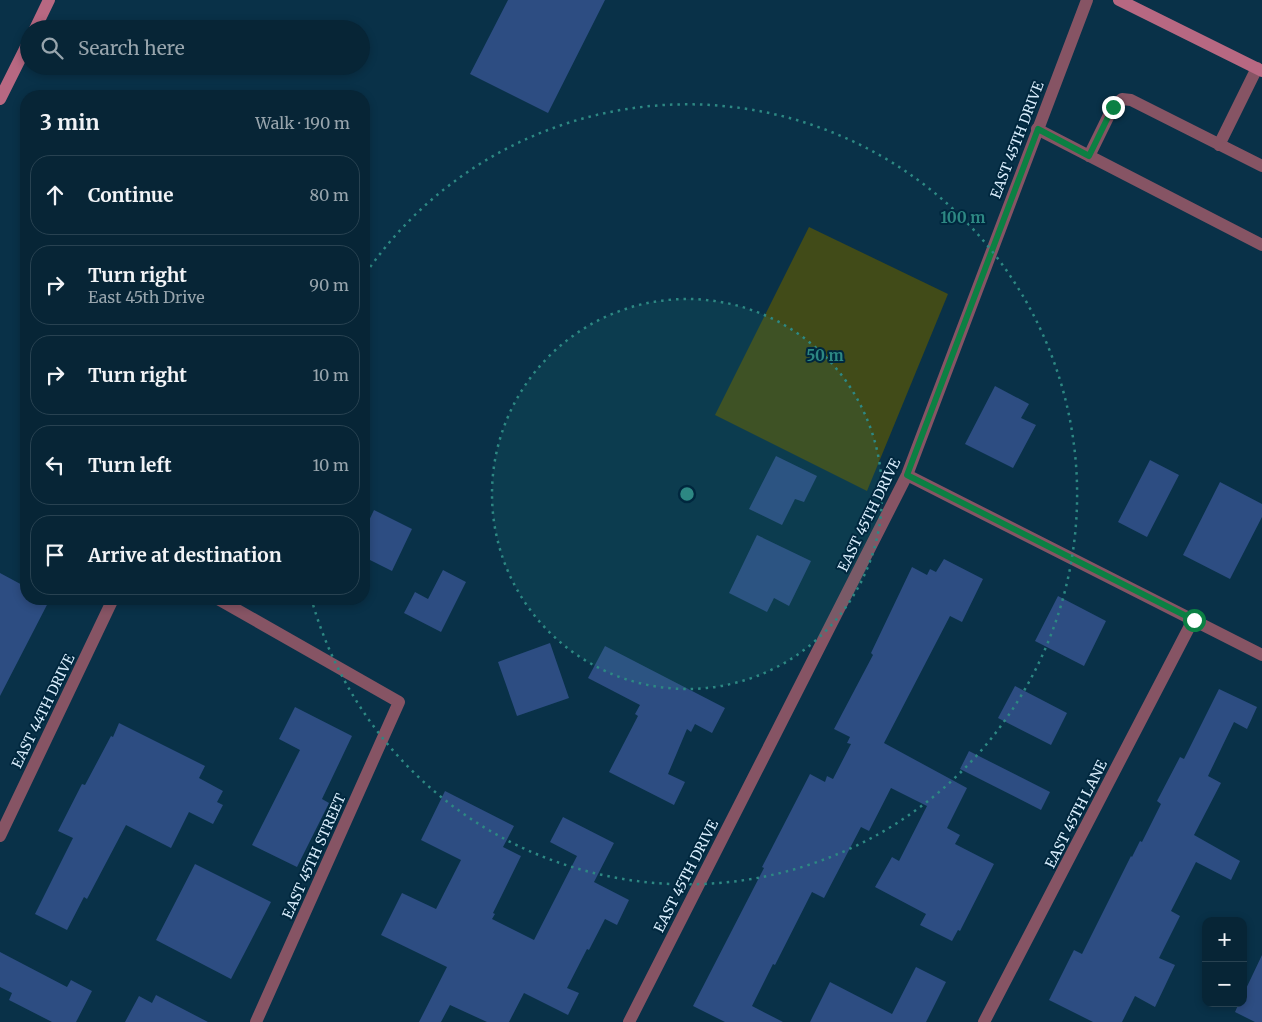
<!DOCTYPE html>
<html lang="en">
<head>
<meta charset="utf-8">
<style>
	:root { --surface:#072536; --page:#153142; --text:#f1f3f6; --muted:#98a5ad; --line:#284251 }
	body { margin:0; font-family:Merriweather,serif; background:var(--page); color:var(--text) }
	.controls { position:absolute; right:15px; bottom:15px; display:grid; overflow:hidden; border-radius:10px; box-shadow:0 2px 8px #0003 }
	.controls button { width:45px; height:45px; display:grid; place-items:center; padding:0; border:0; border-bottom:1px solid var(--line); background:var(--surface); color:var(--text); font:25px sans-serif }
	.stop { position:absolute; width:15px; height:15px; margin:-11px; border:4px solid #0b8043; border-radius:50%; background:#fff }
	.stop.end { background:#0b8043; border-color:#fff; box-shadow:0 1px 5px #0008 }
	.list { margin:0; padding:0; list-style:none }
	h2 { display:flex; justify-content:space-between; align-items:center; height:65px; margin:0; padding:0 20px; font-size:21px }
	h2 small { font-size:16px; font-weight:400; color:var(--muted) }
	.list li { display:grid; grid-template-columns:32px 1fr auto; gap:15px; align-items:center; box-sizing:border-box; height:80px; margin:0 10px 10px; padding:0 10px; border:1px solid var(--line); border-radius:20px }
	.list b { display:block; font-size:19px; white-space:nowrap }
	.list p { margin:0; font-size:16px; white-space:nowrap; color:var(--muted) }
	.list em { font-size:16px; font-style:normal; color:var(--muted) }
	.icon { flex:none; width:28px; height:28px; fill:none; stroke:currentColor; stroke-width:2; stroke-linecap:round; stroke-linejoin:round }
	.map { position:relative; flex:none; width:1262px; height:1022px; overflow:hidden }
	.search { position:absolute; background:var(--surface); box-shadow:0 2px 8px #0003; left:20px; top:20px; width:350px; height:55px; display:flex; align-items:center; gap:12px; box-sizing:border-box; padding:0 18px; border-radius:28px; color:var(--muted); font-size:19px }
	.panel { position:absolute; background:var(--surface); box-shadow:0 2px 8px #0003; left:20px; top:90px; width:350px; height:515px; border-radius:20px }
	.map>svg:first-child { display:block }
</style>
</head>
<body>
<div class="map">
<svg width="1262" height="1022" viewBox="0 0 1262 1022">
	<rect width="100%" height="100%" fill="#093148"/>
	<path fill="#414b18" d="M 809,227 L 948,294 L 867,491 L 715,415 Z"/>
	<path fill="#2d4d82" d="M 508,0 L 605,0 L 548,113 L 470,74 Z
		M 995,386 L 1029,404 L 1021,418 L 1036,425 L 1013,468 L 965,444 Z
		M 776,456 L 817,476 L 804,502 L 795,499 L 782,525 L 749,509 Z
		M 1150,460 L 1179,475 L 1147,537 L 1118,522 Z
		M 1220,482 L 1262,504 L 1262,517 L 1230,579 L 1183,555 Z
		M 374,510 L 412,529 L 392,571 L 364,557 L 364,531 Z
		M 757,535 L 811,561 L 789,606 L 774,598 L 767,612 L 729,593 Z
		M 944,559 L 983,579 L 962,622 L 950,616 L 884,743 L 967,788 L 947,828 L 960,835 L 955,844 L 994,864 L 960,931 L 958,930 L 952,941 L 920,925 L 926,914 L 875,887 L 892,857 L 899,861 L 927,806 L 891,788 L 869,831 L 861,827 L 824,898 L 812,892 L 775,965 L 773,964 L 752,1006 L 783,1022 L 725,1022 L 693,1006 L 764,868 L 762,867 L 810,774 L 825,782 L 827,776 L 833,779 L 851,744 L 847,743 L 850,737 L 834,729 L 873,655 L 871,653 L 912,567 L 927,575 L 930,569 L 936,572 Z
		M 443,570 L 466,582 L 441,632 L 404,613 L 415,592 L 428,599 Z
		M 0,573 L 26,587 L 26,599 L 50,599 L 0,696 Z
		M 1058,596 L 1106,621 L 1084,666 L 1035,641 Z
		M 550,643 L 569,698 L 517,716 L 498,662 Z
		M 605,646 L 725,708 L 712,733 L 695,724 L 691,732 L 687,729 L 668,774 L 685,782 L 674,805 L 609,772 L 638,716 L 635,714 L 640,705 L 588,678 Z
		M 1015,686 L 1067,713 L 1051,745 L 998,718 Z
		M 1219,689 L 1257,707 L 1247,729 L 1234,722 L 1208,776 L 1221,783 L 1194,835 L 1240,861 L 1231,880 L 1196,862 L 1171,911 L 1180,916 L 1159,958 L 1175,965 L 1155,1007 L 1135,996 L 1122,1022 L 1093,1022 L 1049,1000 L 1074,950 L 1082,954 L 1131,856 L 1132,857 L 1140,841 L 1142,842 L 1161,804 L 1157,801 L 1180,757 L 1184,759 Z
		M 295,707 L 352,736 L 322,799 L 329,803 L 297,867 L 252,845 L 300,750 L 279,739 Z
		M 119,723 L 205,766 L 199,778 L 223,791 L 217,802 L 223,805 L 213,824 L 189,812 L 171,848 L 126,825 L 87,899 L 84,897 L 67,930 L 35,914 L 73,838 L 58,831 L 82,784 L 85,785 L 111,736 L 113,737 Z
		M 969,751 L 1050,792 L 1041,810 L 960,769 Z
		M 445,791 L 514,826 L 503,847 L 521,856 L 493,913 L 495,914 L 492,919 L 534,940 L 577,856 L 550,842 L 563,817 L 614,843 L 594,882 L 629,900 L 617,925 L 605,919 L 589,950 L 587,949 L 567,988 L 579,993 L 568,1015 L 524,993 L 509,1022 L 487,1022 L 450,1005 L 441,1022 L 419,1022 L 447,967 L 381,935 L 402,893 L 436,909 L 461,860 L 421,840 Z
		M 195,864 L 271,902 L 231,979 L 156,940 Z
		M 0,952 L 67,987 L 71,980 L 92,991 L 76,1022 L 52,1022 L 9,1000 L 12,993 L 0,987 Z
		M 1262,955 L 1262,1022 L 1255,1022 L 1235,1012 L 1239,1003 L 1243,1003 L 1243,995 Z
		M 916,967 L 946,982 L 926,1022 L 810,1022 L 830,982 L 892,1014 Z
		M 156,995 L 208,1022 L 125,1022 L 139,996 L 152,1003 Z"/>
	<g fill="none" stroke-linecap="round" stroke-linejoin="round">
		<path stroke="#865464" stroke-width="12" d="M 1037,129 L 1262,245
			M 1219,145 L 1257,68
			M 1089,156 L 1113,107 L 1122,99 L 1131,100 L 1262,166"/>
		<path stroke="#865464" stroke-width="12" d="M 907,475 L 1262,655
			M 218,599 L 399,702 L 256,1022
			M 0,836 L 113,599
			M 629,1022 L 907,475 L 1087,0
			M 984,1022 L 1193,620"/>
		<path stroke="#b76882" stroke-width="12" d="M 1119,0 L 1262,71
			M 35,29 L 49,0
			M 0,99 L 29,41"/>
	</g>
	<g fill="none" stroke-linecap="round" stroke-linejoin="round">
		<path stroke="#0b8043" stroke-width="6" d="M 1113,107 L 1089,156 L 1038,129 L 907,475 L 1194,620"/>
	</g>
	<circle cx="687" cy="494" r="195" fill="#2d8883" fill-opacity=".12"/>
	<g fill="none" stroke="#2d8883" stroke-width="2.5" stroke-dasharray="2.5 5">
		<circle cx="687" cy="494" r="195"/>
		<path d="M366 273A390 390 0 1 1 312 601"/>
	</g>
	<g text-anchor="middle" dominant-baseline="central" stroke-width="4" stroke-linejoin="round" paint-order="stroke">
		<g font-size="14" fill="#d9eefd" stroke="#00273e">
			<text transform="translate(1017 140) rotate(-69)">EAST 45TH DRIVE</text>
			<text transform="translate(869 515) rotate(-64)">EAST 45TH DRIVE</text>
			<text transform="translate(43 711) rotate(-64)">EAST 44TH DRIVE</text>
			<text transform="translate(1076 814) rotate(-63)">EAST 45TH LANE</text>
			<text transform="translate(314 856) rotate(-66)">EAST 45TH STREET</text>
			<text transform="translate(686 876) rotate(-63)">EAST 45TH DRIVE</text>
		</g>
	</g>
	<circle cx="687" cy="494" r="8" fill="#2d8883" stroke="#00273e" stroke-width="2.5"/>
	<g font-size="15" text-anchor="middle" font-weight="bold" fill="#2d8883" stroke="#00273e" stroke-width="4" stroke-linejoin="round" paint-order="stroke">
		<text x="963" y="223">100 m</text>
		<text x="825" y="361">50 m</text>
	</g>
</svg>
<div class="controls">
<button>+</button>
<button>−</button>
</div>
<div class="stop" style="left:1194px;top:620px"></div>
<div class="stop end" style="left:1113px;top:107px"></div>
<div class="search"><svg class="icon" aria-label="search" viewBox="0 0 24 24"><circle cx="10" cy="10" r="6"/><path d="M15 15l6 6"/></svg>Search here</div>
<section class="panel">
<h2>3 min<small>Walk · 190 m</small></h2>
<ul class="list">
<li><svg class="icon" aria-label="ahead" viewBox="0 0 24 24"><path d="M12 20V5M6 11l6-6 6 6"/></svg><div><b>Continue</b></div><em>80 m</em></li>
<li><svg class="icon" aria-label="right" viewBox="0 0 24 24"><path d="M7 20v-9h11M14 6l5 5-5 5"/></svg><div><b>Turn right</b><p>East 45th Drive</p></div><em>90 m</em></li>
<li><svg class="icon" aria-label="right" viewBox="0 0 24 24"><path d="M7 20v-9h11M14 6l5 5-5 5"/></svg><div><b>Turn right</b></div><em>10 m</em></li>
<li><svg class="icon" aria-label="left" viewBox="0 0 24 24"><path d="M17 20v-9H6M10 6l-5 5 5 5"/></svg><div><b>Turn left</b></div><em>10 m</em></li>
<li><svg class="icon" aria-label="arrive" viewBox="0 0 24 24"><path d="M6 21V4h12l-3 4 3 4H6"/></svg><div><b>Arrive at destination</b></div></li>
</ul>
</section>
</div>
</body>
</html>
